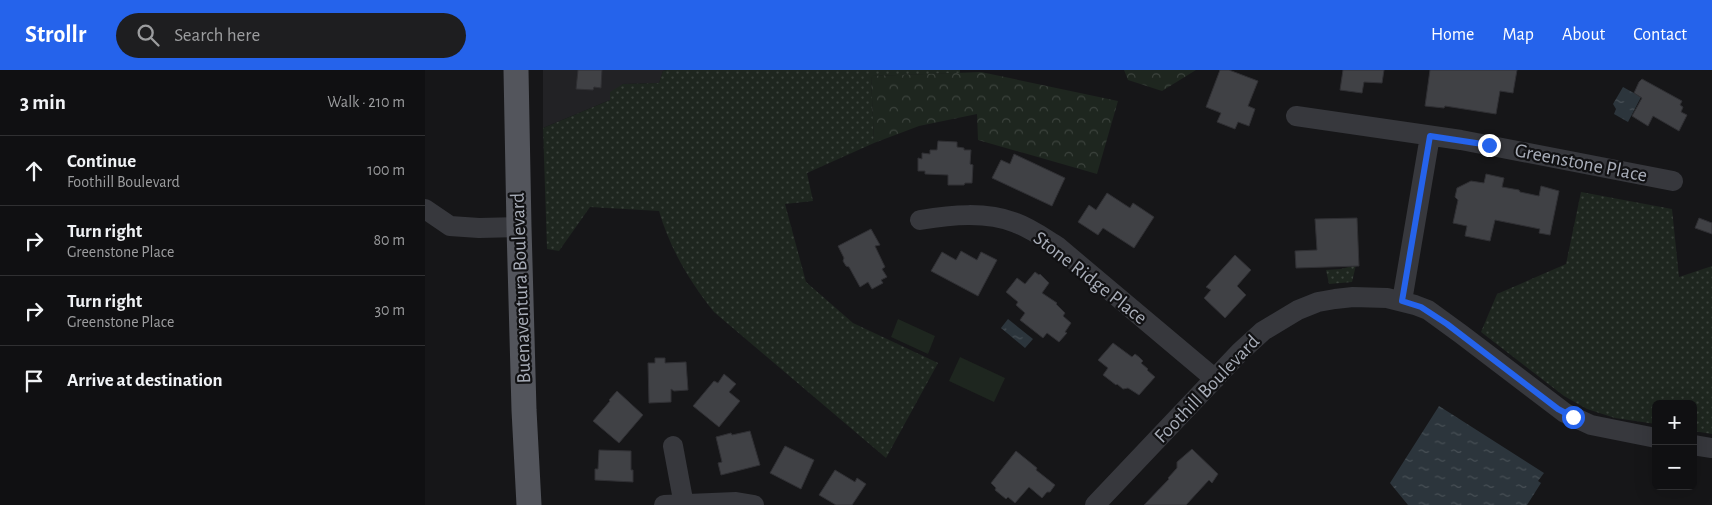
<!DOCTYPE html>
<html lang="en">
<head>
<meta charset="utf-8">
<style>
	:root { --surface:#101012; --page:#1e1e20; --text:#f1f3f6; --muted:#9c9d9f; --line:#303032; --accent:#2563eb }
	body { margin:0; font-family:"Alegreya Sans",sans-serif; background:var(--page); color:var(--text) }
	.controls { position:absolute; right:15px; bottom:15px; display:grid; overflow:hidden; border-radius:8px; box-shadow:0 5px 20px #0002 }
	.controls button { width:45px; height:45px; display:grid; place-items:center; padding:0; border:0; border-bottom:1px solid var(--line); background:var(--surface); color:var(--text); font:25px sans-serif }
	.stop { position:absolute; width:15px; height:15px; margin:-11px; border:4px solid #2563eb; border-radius:50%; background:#fff }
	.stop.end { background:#2563eb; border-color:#fff; box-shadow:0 1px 5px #0008 }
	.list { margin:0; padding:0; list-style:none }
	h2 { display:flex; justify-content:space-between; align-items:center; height:65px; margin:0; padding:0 20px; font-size:21px }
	h2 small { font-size:16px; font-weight:400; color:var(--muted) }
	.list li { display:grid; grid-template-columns:32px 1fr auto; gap:15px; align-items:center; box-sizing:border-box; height:70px; padding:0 20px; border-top:1px solid var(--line) }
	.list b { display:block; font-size:19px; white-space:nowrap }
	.list p { margin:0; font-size:16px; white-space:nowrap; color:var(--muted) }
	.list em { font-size:16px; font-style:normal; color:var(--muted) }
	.icon { flex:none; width:28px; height:28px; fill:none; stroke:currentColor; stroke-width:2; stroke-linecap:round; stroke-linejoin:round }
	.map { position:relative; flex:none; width:1287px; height:435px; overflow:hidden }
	header { display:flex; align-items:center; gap:30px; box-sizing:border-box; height:70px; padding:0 25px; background:var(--accent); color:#fff }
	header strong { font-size:24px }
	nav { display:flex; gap:28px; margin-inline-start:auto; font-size:18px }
	.search { width:350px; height:45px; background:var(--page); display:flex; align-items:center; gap:12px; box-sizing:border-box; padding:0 18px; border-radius:28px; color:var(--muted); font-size:19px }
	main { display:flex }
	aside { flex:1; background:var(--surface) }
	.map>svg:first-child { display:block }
</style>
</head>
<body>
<header>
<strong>Strollr</strong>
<div class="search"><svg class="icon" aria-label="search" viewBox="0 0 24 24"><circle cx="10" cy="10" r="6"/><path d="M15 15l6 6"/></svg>Search here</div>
<nav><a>Home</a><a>Map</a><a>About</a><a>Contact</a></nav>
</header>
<main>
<aside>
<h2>3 min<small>Walk · 210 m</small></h2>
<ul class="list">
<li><svg class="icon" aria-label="ahead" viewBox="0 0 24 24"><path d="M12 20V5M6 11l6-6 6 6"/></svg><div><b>Continue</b><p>Foothill Boulevard</p></div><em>100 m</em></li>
<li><svg class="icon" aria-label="right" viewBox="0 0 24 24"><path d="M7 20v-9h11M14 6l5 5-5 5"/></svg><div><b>Turn right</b><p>Greenstone Place</p></div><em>80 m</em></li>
<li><svg class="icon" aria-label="right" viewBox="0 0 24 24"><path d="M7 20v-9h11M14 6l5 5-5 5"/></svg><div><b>Turn right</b><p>Greenstone Place</p></div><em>30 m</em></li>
<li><svg class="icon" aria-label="arrive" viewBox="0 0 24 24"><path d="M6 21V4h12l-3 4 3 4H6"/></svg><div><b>Arrive at destination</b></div></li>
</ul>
</aside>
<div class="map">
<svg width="1287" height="435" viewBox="0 0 1287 435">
	<defs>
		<pattern id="grass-dots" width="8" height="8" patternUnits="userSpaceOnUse" patternTransform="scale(1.25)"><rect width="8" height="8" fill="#1e261f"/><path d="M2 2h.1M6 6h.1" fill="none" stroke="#3c433d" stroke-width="1.8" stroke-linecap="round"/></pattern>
		<pattern id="forest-crowns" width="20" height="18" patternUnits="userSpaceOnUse" patternTransform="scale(1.25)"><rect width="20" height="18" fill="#1e261f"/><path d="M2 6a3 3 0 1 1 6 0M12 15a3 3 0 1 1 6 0" fill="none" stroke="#3c433d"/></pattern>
		<pattern id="water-ripples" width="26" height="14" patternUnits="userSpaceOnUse" patternTransform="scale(1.25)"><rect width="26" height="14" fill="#2c353c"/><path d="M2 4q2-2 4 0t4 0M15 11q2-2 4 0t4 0" fill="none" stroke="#485056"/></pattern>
	</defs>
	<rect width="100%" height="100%" fill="#161618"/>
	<path fill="#222225" d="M 118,0 L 242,0 L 238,1 L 234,13 L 198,14 L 185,30 L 118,58 Z"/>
	<path fill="url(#grass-dots)" d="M 242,0 L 535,0 L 535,3 L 446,6 L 449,73 L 382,103 L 388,131 L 360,134 L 381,212 L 428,253 L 513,293 L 461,388 L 289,242 C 265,212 245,179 234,141 L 165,137 L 134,181 L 122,179 L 118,58 L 185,30 L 185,22 L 198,14 L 234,13 L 238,1 Z
		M 1156,122 L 1247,139 L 1254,207 L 1287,196 L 1287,364 L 1268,361 L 1268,334 L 1231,334 L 1231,354 L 1190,348 L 1162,339 L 1139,326 L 1056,262 L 1072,224 L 1141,194 Z
		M 931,195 L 927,212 L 904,214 L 901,200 L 916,199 Z"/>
	<path fill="url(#forest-crowns)" d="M 699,0 L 771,0 L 737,21 L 703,10 Z
		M 556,2 L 693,31 L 672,104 L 553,70 L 552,44 L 494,56 L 449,73 L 446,6 Z"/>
	<path fill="#1e261f" d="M 473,249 L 510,266 L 503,284 L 466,267 Z
		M 535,287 L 580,308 L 569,332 L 524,311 Z"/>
	<path fill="url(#water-ripples)" d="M 1198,17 L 1216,27 L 1203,52 L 1189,44 L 1191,39 L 1188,34 Z
		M 583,249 L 608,269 L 600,278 L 576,258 Z
		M 1014,336 L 1119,403 L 1113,411 L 1116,413 L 1102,435 L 983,435 L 965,413 Z"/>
	<path fill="#404145" stroke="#303034" d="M 153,0 L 177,0 L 176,18 L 169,17 L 168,20 L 151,19 Z
		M 795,0 L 804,0 L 833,11 L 823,36 L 830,39 L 824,56 L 813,52 L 810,59 L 792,52 L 796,43 L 781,37 Z
		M 918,0 L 959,0 L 957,13 L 939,12 L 937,23 L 915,20 Z
		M 1005,0 L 1092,0 L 1088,23 L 1075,21 L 1071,44 L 1020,36 L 1019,38 L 1000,36 Z
		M 1217,9 L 1257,31 L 1255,35 L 1258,37 L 1256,42 L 1262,45 L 1254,61 L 1228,46 L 1223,56 L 1207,46 L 1217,28 L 1209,23 L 1214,12 Z
		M 513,71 L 532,72 L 532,77 L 539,78 L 539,80 L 546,80 L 545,94 L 548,95 L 547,113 L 540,113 L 539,115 L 523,115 L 523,105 L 500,104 L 500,101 L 493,101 L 493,88 L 497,89 L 497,83 L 505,84 L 505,80 L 512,80 Z
		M 589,84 L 640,108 L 627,136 L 567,108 L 576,90 L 585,94 Z
		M 1061,104 L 1079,108 L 1077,117 L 1094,120 L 1095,122 L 1114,126 L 1116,116 L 1134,121 L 1125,165 L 1114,163 L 1115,159 L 1070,150 L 1065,171 L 1040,166 L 1042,156 L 1028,153 L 1033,130 L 1030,127 L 1032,118 L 1046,111 L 1059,113 Z
		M 682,123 L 705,138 L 708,133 L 729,147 L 709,178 L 678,158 L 673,165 L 653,152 L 664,135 L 671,140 Z
		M 932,148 L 934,196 L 871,198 L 870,181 L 892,180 L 890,149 Z
		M 1274,148 L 1287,153 L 1287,164 L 1270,158 Z
		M 446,159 L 455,175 L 450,176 L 460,197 L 457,199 L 462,207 L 456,210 L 458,213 L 447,219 L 443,212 L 435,217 L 424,197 L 421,196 L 418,191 L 419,188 L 413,176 Z
		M 536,181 L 552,190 L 556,182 L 572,190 L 553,226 L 506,201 L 517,182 L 531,190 Z
		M 810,185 L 826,200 L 812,216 L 821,225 L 800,248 L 779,228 L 786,220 L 781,217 Z
		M 610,202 L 614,205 L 615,204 L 624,213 L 617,223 L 632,233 L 631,234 L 640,243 L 638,246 L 646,253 L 640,262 L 642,263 L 634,272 L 622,263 L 618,268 L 595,250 L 600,243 L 591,235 L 593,232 L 581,222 L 592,208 L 600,214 Z
		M 688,273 L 707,287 L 710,284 L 714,287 L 718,291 L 716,293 L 723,299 L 722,300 L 730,307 L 714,325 L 703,318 L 698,319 L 692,314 L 691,315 L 678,305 L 683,298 L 673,290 Z
		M 230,288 L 240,288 L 240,293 L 261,292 L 263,320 L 249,321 L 246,319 L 246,332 L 224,333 L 223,293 L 230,293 Z
		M 299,304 L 311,314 L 304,322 L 315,331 L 294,357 L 268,336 L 289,311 L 293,313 Z
		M 192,321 L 218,345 L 194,373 L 168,351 L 185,331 L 184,330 Z
		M 325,361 L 335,395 L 296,405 L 293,393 L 297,392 L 291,367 L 306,363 L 307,365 Z
		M 360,376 L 389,390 L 376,419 L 345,403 Z
		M 767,379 L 793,404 L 787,413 L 784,410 L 761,435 L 719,435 L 744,409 L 743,408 L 752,398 L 752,392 Z
		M 174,380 L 206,381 L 206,400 L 208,400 L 208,412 L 170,410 L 170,399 L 173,399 Z
		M 591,381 L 612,398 L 611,400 L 630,415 L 625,422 L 622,422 L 617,428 L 604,417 L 590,433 L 583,427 L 581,429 L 570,420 L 571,418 L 566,413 Z
		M 410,400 L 430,412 L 432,408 L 441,414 L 427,435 L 411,435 L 394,425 Z"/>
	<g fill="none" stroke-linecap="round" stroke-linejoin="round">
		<path stroke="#37383d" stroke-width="20" d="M 871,46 L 1036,70 L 1248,111
			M 0,139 L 25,156 L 54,158 L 94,157
			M 495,150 C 526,145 561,141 591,153 C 605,158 619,168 632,176 L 790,309
			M 977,231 L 1005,66
			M 1268,375 L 1287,378
			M 248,376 L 259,435
			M 239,435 L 311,432 L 329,435
			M 670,435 L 815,282 L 838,261 L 873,240 L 893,232 L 910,229 L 928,227 L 962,228 L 990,235 L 1003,240 L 1036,264 L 1140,343 L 1166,355 L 1231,368"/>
		<path stroke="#53555c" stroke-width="25" d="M 91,0 L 94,157 L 99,340 L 104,435"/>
	</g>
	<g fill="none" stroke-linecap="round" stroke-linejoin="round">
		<path stroke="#2563eb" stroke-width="6" d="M 1064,75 L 1005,66 L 977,231 L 996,237 L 1022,254 L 1133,339 L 1148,347"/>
	</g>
	<g text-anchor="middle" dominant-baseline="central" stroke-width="4.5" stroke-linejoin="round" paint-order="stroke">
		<g font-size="20" fill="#a8adb8" stroke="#111113">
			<text transform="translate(1156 93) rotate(11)">Greenstone Place</text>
			<text transform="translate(665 208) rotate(38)">Stone Ridge Place</text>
			<text transform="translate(96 218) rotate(-92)">Buenaventura Boulevard</text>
			<text transform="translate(782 319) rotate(-46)">Foothill Boulevard</text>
		</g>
	</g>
</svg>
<div class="controls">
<button>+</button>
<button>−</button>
</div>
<div class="stop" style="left:1148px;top:347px"></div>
<div class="stop end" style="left:1064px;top:75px"></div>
</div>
</main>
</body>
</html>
